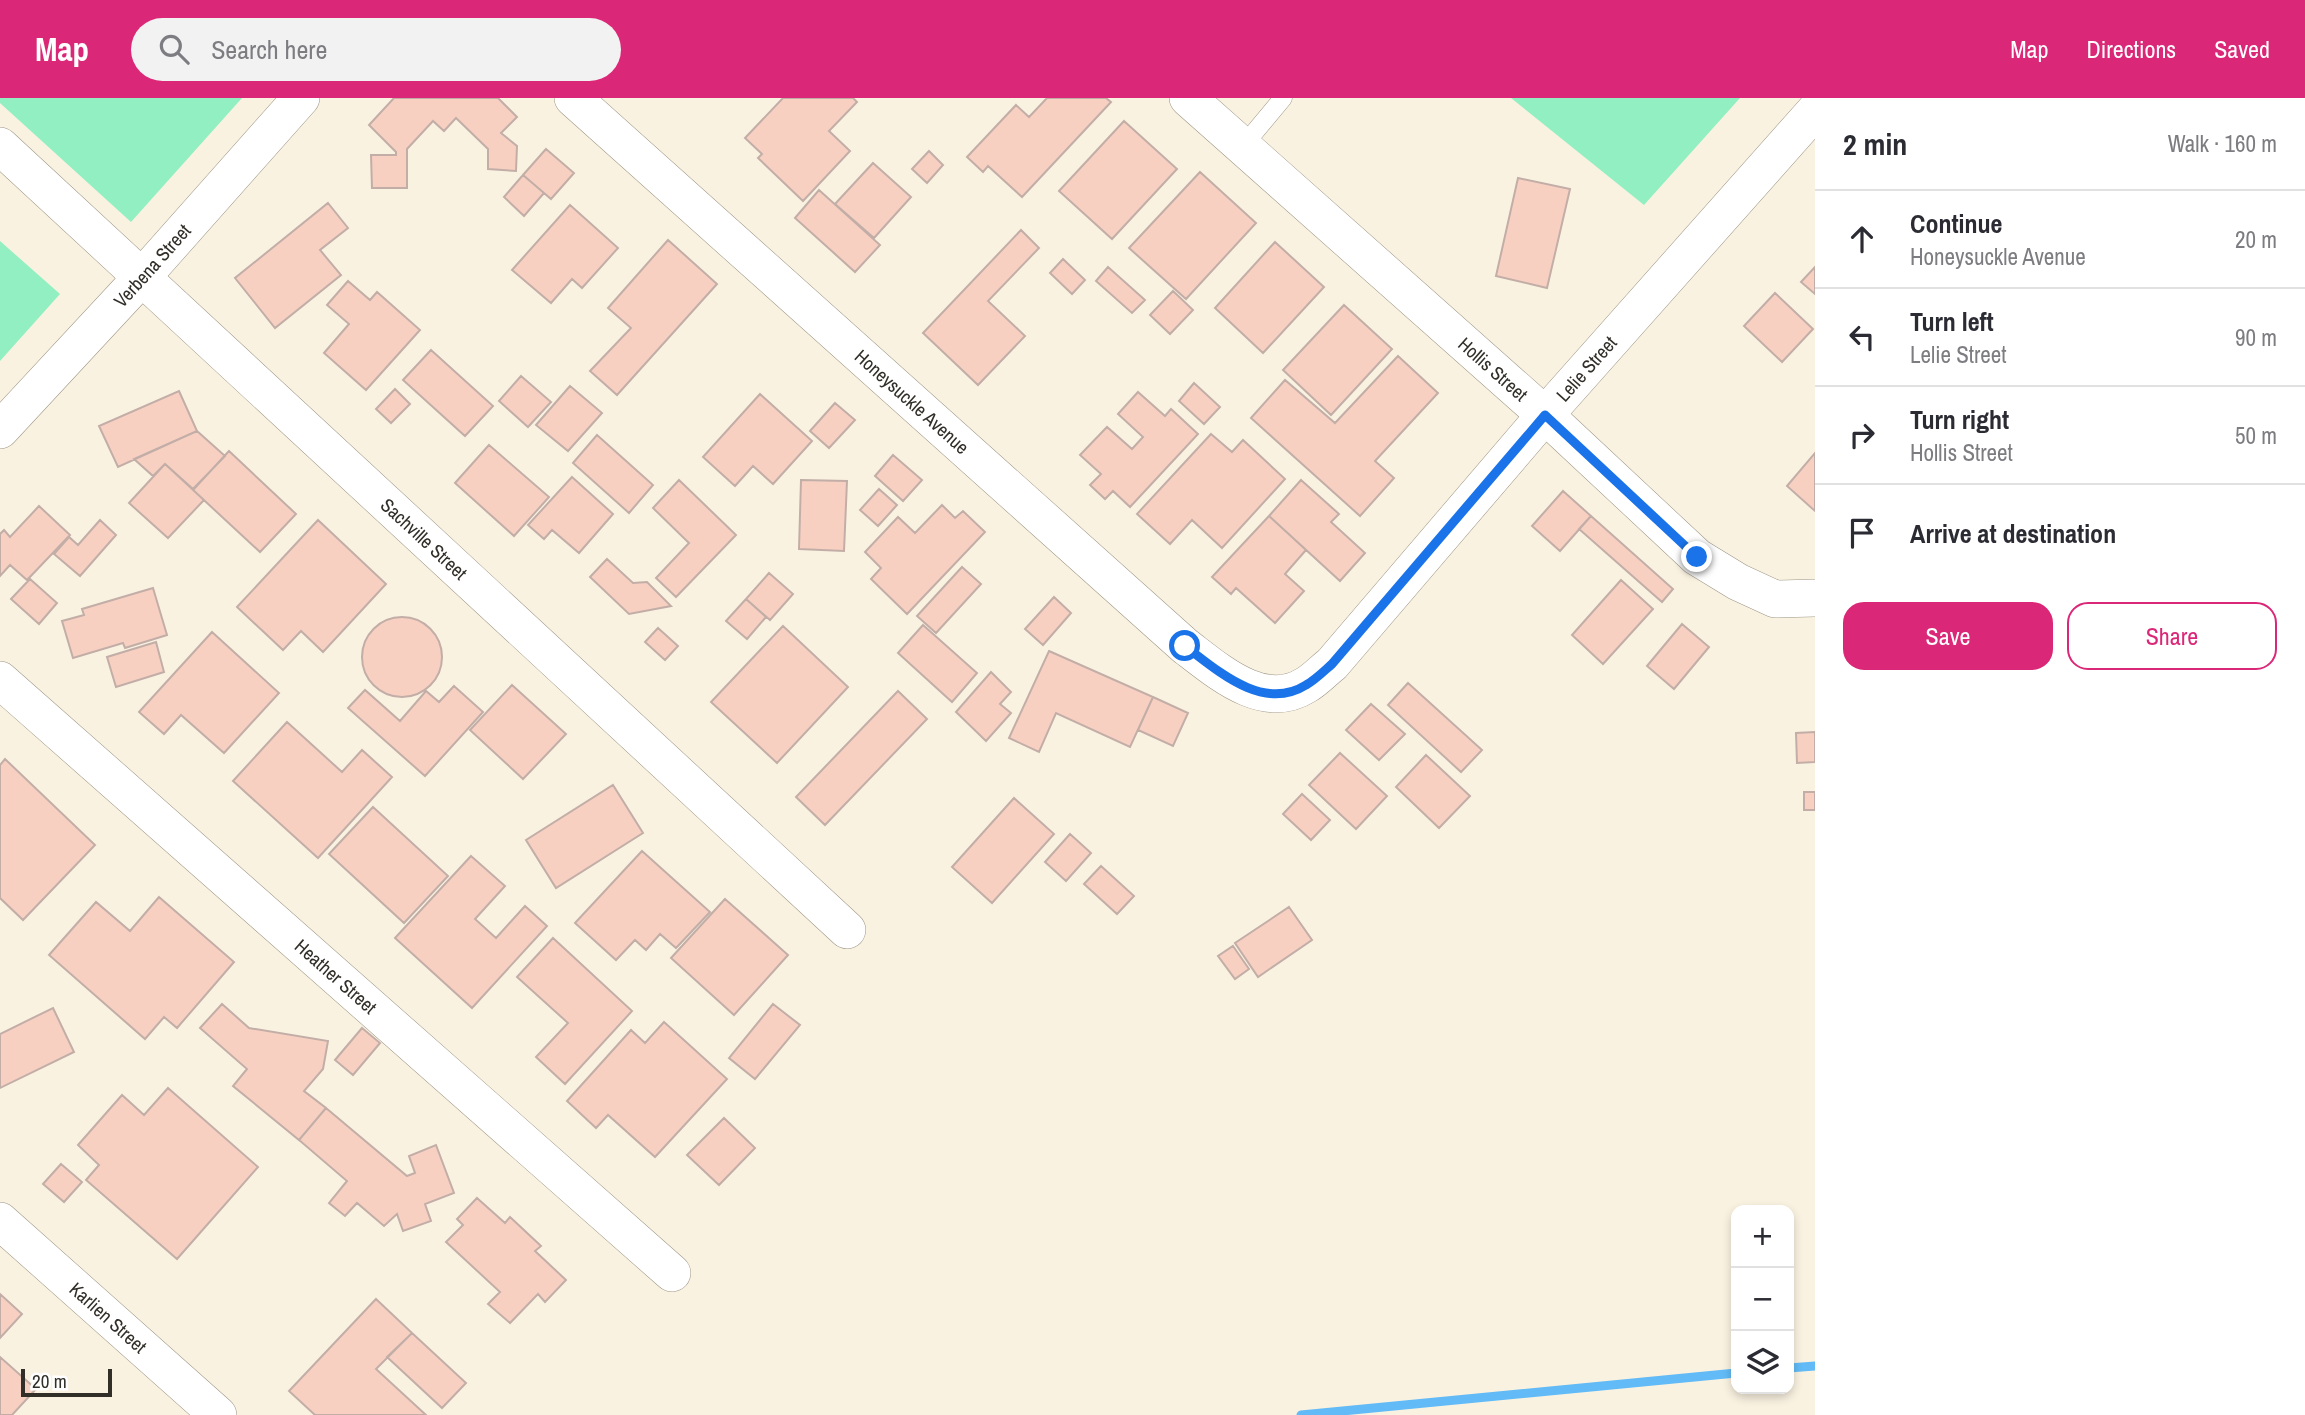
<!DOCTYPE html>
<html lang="en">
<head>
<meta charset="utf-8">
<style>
	:root { --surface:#fff; --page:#f2f2f3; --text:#2b2b33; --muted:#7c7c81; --line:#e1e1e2; --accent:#db2777 }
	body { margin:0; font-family:"Archivo Narrow",sans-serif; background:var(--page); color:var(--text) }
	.controls { position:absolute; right:21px; bottom:21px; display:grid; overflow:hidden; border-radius:14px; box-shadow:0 4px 10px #0003 }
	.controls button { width:63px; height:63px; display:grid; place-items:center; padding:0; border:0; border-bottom:2px solid var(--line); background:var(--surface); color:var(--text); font:35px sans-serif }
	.scale { position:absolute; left:21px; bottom:18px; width:91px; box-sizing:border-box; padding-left:7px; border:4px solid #322f29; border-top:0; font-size:19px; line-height:24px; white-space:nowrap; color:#322f29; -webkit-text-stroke:5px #fff; paint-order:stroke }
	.stop { position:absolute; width:21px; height:21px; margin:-16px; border:5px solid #1a73e8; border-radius:50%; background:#fff }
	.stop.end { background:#1a73e8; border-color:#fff; box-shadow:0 2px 7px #0008 }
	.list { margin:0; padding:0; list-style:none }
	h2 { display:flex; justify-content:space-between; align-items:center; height:91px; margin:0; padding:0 28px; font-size:30px }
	h2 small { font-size:23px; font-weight:400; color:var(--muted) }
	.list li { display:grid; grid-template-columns:46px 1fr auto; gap:21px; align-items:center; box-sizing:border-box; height:98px; padding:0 28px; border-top:2px solid var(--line) }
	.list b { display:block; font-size:26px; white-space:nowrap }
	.list p { margin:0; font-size:23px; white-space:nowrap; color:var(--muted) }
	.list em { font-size:23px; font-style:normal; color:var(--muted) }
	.actions { display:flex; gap:14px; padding:21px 28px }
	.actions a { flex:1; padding:16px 0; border:2px solid var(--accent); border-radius:21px; text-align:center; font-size:24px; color:var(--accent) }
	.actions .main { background:var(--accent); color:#fff }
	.icon { flex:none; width:38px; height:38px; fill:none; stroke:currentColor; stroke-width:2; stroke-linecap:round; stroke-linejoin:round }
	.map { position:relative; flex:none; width:1815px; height:1317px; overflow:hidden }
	header { display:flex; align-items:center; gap:42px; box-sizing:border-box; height:98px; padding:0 35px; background:var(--accent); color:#fff }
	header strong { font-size:33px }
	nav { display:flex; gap:38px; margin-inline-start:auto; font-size:24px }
	.search { width:490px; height:63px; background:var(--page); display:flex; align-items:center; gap:18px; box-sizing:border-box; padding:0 24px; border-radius:38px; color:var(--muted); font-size:26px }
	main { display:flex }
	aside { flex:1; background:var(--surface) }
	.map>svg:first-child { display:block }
</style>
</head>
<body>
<header>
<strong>Map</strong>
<div class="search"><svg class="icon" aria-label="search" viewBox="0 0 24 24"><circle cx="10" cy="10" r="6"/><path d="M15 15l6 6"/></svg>Search here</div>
<nav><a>Map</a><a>Directions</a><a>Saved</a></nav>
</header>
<main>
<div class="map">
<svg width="1815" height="1317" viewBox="0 0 1815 1317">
	<rect width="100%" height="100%" fill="#faf2e1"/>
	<path fill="#91efc2" d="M 0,0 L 242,0 L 131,124 L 0,5 Z
		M 1511,0 L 1740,0 L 1644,107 Z
		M 0,143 L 60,196 L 0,263 Z"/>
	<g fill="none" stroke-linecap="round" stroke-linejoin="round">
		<path stroke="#62bbf7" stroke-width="9" d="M 1789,1270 L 1815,1268
			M 1301,1317 L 1736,1275"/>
	</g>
	<path fill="#f7d0c2" stroke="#c2aea7" stroke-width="2" d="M 394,0 L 498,0 L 517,19 L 501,35 L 517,48 L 516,73 L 488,71 L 488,51 L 456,20 L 444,33 L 433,23 L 407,51 L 407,90 L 372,90 L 371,57 L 396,57 L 396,54 L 369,27 Z
		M 783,0 L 853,0 L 857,4 L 829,33 L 850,53 L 803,103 L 758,60 L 762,56 L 745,40 Z
		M 1047,0 L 1106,0 L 1111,4 L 1022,99 L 988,68 L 983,74 L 967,59 L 1016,7 L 1029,19 Z
		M 1124,23 L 1177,71 L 1112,141 L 1059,93 Z
		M 546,51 L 574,75 L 551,101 L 523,77 Z
		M 929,53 L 943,67 L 927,85 L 912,71 Z
		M 873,65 L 911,99 L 874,140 L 835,106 Z
		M 1200,74 L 1256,125 L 1186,201 L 1129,150 Z
		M 523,77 L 544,95 L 524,118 L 504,99 Z
		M 1518,80 L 1570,91 L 1547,190 L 1496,178 Z
		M 819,92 L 880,147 L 855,174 L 795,120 Z
		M 328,105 L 348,130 L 320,152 L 341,177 L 275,230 L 235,180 Z
		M 570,107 L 618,150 L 582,190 L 572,181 L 551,205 L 512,172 Z
		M 1021,132 L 1039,150 L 988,203 L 1025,238 L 978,287 L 923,235 Z
		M 668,142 L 717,186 L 617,297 L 590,273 L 631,230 L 608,210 Z
		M 1275,144 L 1324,189 L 1263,255 L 1215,210 Z
		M 1063,161 L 1085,182 L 1072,196 L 1050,175 Z
		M 1108,169 L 1145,202 L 1132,215 L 1096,183 Z
		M 1815,169 L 1815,196 L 1801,184 Z
		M 348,183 L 370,202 L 377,194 L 420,232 L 366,292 L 324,255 L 349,226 L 327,207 Z
		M 1173,193 L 1193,212 L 1170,236 L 1150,217 Z
		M 1775,195 L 1813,231 L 1782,264 L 1744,228 Z
		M 1344,207 L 1392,251 L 1331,317 L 1283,272 Z
		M 431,252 L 493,308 L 465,338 L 403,282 Z
		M 1398,258 L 1438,295 L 1375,363 L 1394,380 L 1360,418 L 1251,320 L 1285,282 L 1335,325 Z
		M 521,278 L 551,304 L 528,329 L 499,303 Z
		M 1194,285 L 1220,309 L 1204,326 L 1179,303 Z
		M 570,288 L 602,315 L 568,353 L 536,327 Z
		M 395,291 L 410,306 L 391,325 L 376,311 Z
		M 179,293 L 197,333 L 118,369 L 99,328 Z
		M 1138,294 L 1165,318 L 1171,311 L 1198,336 L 1130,409 L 1113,393 L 1105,401 L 1090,387 L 1101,376 L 1080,357 L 1107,329 L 1132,351 L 1143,339 L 1118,316 Z
		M 760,296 L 812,343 L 773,386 L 753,368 L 735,388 L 703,359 Z
		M 835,305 L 855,322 L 829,350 L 810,333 Z
		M 197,333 L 225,358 L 193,391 L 165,366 L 153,378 L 134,361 Z
		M 1211,336 L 1232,354 L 1243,342 L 1285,381 L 1222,450 L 1192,422 L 1170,446 L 1137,416 Z
		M 597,337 L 653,387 L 629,415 L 573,365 Z
		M 489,347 L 549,399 L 514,438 L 455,385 Z
		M 229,353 L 296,416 L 260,454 L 193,392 Z
		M 1815,355 L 1815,413 L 1787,388 Z
		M 893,357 L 922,382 L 903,403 L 875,378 Z
		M 165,366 L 204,402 L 168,440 L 129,405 Z
		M 572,379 L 613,416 L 579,455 L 552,432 L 544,441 L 528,427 Z
		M 679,382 L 736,437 L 676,499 L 656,480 L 689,445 L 653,410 Z
		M 801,382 L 847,383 L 844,453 L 799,451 Z
		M 1301,382 L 1339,416 L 1331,424 L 1365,455 L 1340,483 L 1269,418 Z
		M 879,391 L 897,407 L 878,428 L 860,412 Z
		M 1563,393 L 1591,418 L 1560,453 L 1532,428 Z
		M 942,407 L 955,420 L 963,413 L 985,434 L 907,516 L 871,481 L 881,470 L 865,454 L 898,419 L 915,435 Z
		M 39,408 L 70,437 L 27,482 L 10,467 L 0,478 L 0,436 L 4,432 L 10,439 Z
		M 1269,418 L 1306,452 L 1285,476 L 1304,493 L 1275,525 L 1236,490 L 1231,496 L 1212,479 Z
		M 1591,418 L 1673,491 L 1662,504 L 1579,431 Z
		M 100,422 L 116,437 L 80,478 L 54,456 L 69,439 L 78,447 Z
		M 318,422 L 386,486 L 323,554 L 301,533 L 283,552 L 237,509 Z
		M 607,461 L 633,485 L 647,484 L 671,508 L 629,516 L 590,479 Z
		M 962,469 L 981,486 L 936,535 L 917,518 Z
		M 769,475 L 793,496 L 770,522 L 746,501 Z
		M 30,481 L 57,505 L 39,526 L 11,501 Z
		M 1621,482 L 1653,511 L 1603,566 L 1572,537 Z
		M 153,490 L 167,537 L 125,550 L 123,545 L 73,560 L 62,523 L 84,517 L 82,511 Z
		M 1054,499 L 1071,515 L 1043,547 L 1025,531 Z
		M 746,501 L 766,519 L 747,541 L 726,523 Z
		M362 559a40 40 0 1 1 80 0a40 40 0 1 1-80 0Z
		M 1682,526 L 1709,549 L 1674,591 L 1647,568 Z
		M 923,527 L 977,575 L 952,604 L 898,555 Z
		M 783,528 L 848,589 L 777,665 L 711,604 Z
		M 658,530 L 678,548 L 665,562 L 645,544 Z
		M 212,534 L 279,595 L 224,655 L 181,617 L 164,636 L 139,614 Z
		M 156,544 L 164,574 L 116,589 L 107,559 Z
		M 1049,553 L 1153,599 L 1130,649 L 1056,615 L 1039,654 L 1009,640 Z
		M 991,574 L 1011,594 L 1000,606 L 1011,615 L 986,643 L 956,614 Z
		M 1408,585 L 1482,652 L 1461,674 L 1388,607 Z
		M 512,587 L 566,636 L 523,681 L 470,632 Z
		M 454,588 L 483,614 L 425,678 L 348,610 L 365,592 L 400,623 L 426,593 L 439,604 Z
		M 898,593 L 927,621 L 825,727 L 796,699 Z
		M 1153,599 L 1188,615 L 1173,648 L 1138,632 Z
		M 1371,606 L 1405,636 L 1379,662 L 1346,632 Z
		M 287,624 L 342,674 L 362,652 L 392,679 L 318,760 L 233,683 Z
		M 1815,634 L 1815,664 L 1797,665 L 1796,635 Z
		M 1340,655 L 1387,698 L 1356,731 L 1309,687 Z
		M 1426,657 L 1470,698 L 1439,730 L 1396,689 Z
		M 5,661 L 95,747 L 23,822 L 0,800 L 0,667 Z
		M 613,687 L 643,735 L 556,790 L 526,742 Z
		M 1804,694 L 1815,694 L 1815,712 L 1804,712 Z
		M 1302,696 L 1330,722 L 1311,742 L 1283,716 Z
		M 1014,700 L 1054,736 L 992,805 L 952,769 Z
		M 373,709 L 448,778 L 404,825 L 329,756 Z
		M 1070,736 L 1091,755 L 1066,783 L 1045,764 Z
		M 642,753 L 710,814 L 676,850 L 660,836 L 646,852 L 635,842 L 616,862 L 575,825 Z
		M 471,758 L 505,788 L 475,821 L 496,840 L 525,808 L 547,828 L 472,910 L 395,840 Z
		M 1101,768 L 1134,798 L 1117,816 L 1084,786 Z
		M 159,799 L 234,864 L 177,930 L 164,919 L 145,941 L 49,857 L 96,804 L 130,833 Z
		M 725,801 L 788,857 L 734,917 L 671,860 Z
		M 1289,809 L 1312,842 L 1258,879 L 1235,845 Z
		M 553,840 L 632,913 L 565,986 L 536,959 L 568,925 L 517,879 Z
		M 1233,848 L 1249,871 L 1235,881 L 1218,858 Z
		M 222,906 L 249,930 L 328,943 L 323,971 L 304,993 L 326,1010 L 299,1042 L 233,988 L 247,971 L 200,930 Z
		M 773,906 L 800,927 L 755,981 L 729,960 Z
		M 53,910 L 74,954 L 0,990 L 0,936 Z
		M 664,924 L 727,981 L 655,1059 L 608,1017 L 596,1030 L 567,1003 L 631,932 L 645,945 Z
		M 362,930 L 380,945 L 353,977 L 335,962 Z
		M 168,990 L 258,1069 L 177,1161 L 86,1082 L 99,1067 L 78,1047 L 122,997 L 144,1017 Z
		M 326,1010 L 407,1078 L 415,1075 L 409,1058 L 436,1047 L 454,1095 L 425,1106 L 431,1123 L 403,1133 L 397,1116 L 384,1128 L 357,1105 L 345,1118 L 329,1105 L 347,1083 L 299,1042 Z
		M 724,1020 L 755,1050 L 719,1087 L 687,1057 Z
		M 61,1066 L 82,1084 L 64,1104 L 43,1086 Z
		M 477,1100 L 505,1125 L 510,1119 L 541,1148 L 535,1153 L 566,1182 L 545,1204 L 538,1196 L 510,1225 L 488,1206 L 500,1194 L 446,1144 L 463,1127 L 457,1121 Z
		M 0,1196 L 22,1216 L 0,1240 Z
		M 376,1201 L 412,1235 L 376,1271 L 426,1317 L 315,1317 L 289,1293 Z
		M 412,1235 L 466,1285 L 442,1310 L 387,1259 Z
		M 0,1259 L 36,1291 L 12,1317 L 0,1317 Z"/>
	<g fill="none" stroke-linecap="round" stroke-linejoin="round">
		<defs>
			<path id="lane" d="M 1243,48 L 1283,0"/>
			<g id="street">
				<path id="s1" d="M 573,0 L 1185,548 C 1218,573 1263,614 1306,587 C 1315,582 1323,573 1332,566 L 1545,317 L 1815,13"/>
				<path id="s2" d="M 1188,0 L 1545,317 L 1697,459 L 1738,484 L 1775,501 L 1815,500"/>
				<path id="s3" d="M 0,48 L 847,832"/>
				<path id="s4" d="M 0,332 L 143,178 L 301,0"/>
				<path id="s5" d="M 0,582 L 672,1175"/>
				<path id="s6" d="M 0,1123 L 218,1317"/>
			</g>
		</defs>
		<use href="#lane" stroke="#9d9686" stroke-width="19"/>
		<use href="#street" stroke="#9d9686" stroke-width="38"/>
		<use href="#lane" stroke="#fff" stroke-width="18"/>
		<use href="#street" stroke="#fff" stroke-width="37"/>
	</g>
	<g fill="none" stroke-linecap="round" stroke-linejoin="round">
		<path stroke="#1a73e8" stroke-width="9" d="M 1185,548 C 1218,573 1263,614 1306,587 C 1315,582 1324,573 1332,566 L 1545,317 L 1697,459"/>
	</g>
	<g text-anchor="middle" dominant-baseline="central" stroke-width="7" stroke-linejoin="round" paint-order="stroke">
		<g font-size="19" fill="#322f29" stroke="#fff">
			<text stroke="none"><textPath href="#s4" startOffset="224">Verbena Street</textPath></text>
			<text stroke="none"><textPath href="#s2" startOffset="408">Hollis Street</textPath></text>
			<text stroke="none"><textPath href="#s1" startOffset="1381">Lelie Street</textPath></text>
			<text stroke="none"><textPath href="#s1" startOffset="455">Honeysuckle Avenue</textPath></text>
			<text stroke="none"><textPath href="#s3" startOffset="578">Sachville Street</textPath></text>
			<text stroke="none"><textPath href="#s5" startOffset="448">Heather Street</textPath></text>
			<text stroke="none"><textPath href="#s6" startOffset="145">Karlien Street</textPath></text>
		</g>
	</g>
</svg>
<div class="controls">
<button>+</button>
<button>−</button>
<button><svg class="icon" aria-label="layers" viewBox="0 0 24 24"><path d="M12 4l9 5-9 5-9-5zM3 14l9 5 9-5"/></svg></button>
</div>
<div class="scale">20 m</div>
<div class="stop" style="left:1185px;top:548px"></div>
<div class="stop end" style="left:1697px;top:459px"></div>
</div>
<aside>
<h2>2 min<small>Walk · 160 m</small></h2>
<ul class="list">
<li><svg class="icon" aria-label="ahead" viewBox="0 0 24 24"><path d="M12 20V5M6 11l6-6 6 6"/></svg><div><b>Continue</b><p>Honeysuckle Avenue</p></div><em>20 m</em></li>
<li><svg class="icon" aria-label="left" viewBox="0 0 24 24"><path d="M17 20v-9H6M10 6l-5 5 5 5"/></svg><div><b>Turn left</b><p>Lelie Street</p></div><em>90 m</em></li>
<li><svg class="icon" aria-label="right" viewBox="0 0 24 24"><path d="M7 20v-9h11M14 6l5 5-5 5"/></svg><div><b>Turn right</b><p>Hollis Street</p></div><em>50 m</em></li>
<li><svg class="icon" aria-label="arrive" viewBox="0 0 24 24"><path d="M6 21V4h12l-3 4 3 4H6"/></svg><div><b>Arrive at destination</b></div></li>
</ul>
<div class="actions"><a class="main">Save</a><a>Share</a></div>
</aside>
</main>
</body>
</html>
